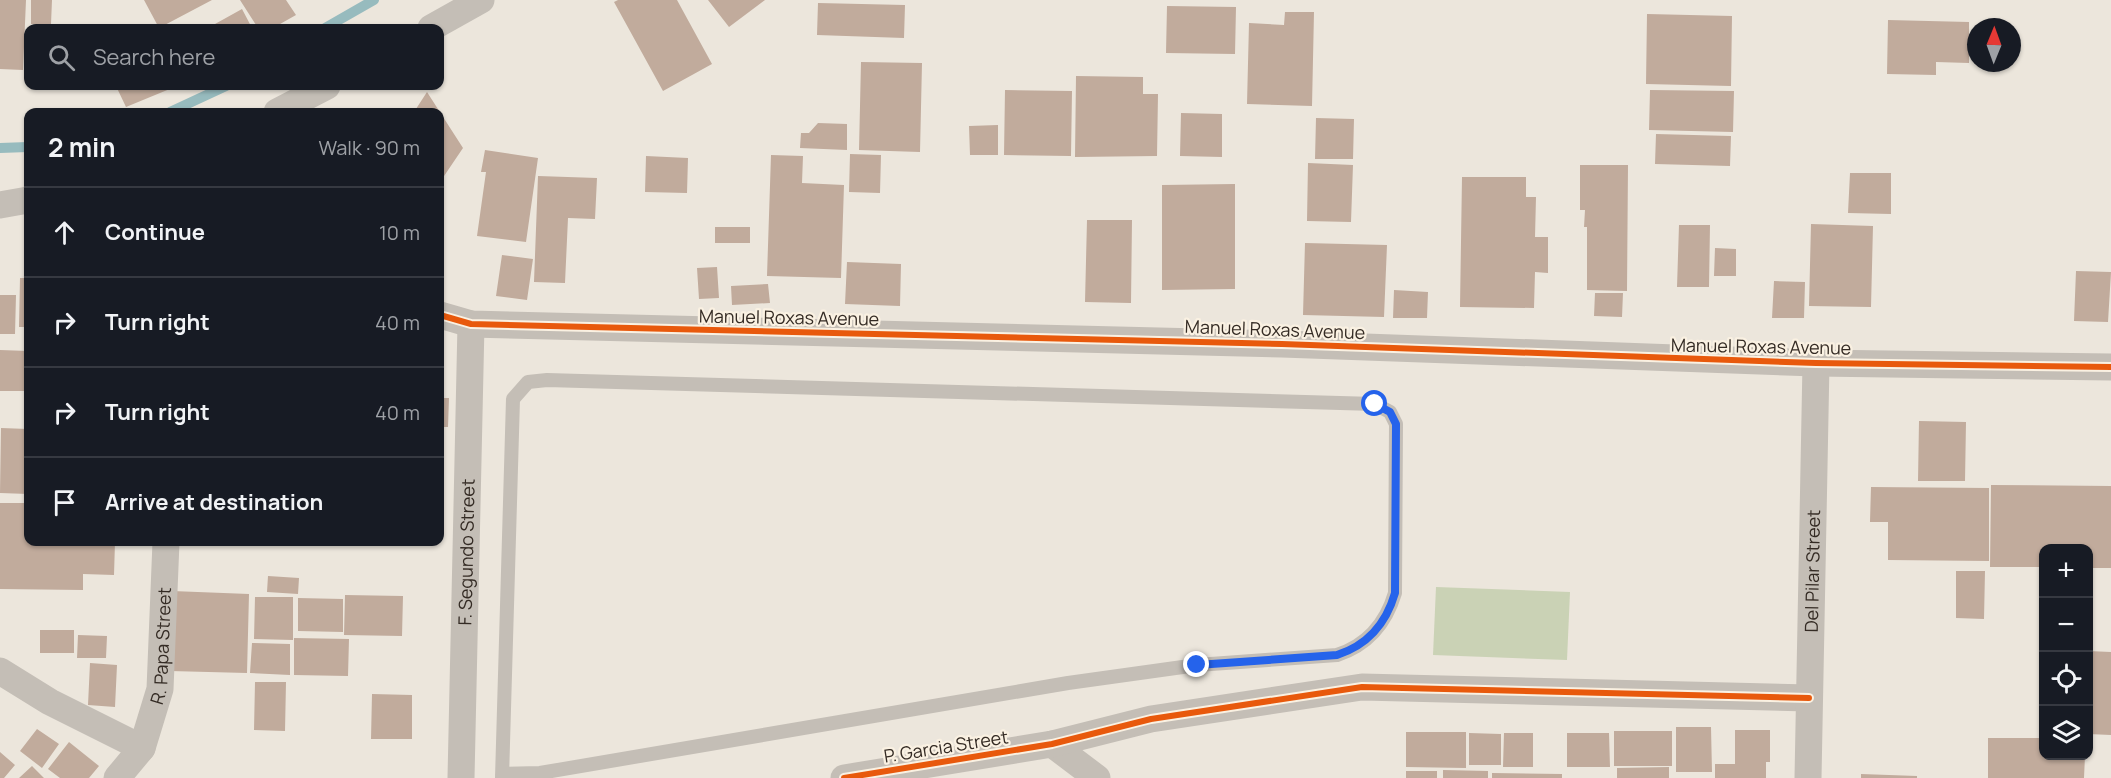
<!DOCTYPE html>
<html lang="en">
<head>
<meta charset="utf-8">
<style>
	:root { --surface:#171b24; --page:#20242c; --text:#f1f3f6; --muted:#9ea1a6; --line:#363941 }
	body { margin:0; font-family:Manrope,sans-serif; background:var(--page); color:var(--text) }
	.controls { position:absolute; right:18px; bottom:18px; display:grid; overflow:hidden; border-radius:12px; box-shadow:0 2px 4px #0004 }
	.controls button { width:54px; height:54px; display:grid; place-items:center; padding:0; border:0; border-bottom:2px solid var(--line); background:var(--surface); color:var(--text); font:30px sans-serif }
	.compass { position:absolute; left:1967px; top:18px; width:54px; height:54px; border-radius:50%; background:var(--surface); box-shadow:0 2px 4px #0004; rotate:1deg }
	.stop { position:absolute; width:18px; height:18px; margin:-14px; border:4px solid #2563eb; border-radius:50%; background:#fff }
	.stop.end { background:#2563eb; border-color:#fff; box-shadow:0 2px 6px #0008 }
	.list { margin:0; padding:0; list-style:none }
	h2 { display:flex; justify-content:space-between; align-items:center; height:78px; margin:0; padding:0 24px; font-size:26px }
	h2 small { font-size:20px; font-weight:400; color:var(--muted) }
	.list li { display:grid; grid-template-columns:39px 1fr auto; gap:18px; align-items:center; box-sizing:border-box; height:90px; padding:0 24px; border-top:2px solid var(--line) }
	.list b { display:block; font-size:22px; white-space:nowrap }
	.list em { font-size:20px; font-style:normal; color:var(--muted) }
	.icon { flex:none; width:33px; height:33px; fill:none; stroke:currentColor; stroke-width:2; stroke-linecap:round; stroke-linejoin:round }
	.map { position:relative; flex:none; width:2111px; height:778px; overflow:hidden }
	.search { position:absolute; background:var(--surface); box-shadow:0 2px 4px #0004; left:24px; top:24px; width:420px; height:66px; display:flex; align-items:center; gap:15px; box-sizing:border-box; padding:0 21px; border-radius:12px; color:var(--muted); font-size:22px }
	.panel { position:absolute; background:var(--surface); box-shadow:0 2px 4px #0004; left:24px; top:108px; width:420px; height:438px; border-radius:12px }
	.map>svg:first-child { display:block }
</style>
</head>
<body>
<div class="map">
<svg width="2111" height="778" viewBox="0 0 2111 778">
	<rect width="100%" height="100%" fill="#ece6dc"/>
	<path fill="#cad2b5" d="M 1436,587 L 1570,592 L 1567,660 L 1433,655 Z"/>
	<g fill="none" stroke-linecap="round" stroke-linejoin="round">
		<path stroke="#97bbbe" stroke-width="10" d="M 325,28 L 374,0
			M 170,112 L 226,86
			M 0,148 L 28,147"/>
	</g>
	<path fill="#c1ab9c" d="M 0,0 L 26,0 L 23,70 L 0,69 Z
		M 31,0 L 52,0 L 51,24 L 31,24 Z
		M 144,0 L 212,0 L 159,28 Z
		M 240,0 L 286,0 L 296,15 L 273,28 L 258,28 Z
		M 618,0 L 677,0 L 712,64 L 663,91 L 614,2 Z
		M 708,0 L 765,0 L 729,27 Z
		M 818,3 L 905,5 L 904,38 L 817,35 Z
		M 1167,6 L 1236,7 L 1235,54 L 1166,53 Z
		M 242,9 L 252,28 L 218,28 L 215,24 Z
		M 1285,12 L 1314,12 L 1312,106 L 1247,104 L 1249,23 L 1284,25 Z
		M 1647,14 L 1732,16 L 1731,86 L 1646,84 Z
		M 1888,20 L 1969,22 L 1969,63 L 1936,62 L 1936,75 L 1887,74 Z
		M 861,62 L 922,63 L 920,152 L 859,150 Z
		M 1076,76 L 1143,77 L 1143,94 L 1158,94 L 1157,156 L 1075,157 Z
		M 116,86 L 177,86 L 126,107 Z
		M 1005,90 L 1072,91 L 1071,156 L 1004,155 Z
		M 1650,90 L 1734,91 L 1733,132 L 1649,130 Z
		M 427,92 L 463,148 L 440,182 L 440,112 L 414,112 Z
		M 1181,113 L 1222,114 L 1222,157 L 1180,156 Z
		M 1316,118 L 1354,119 L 1353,159 L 1315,159 Z
		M 818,123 L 847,124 L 847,150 L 800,148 L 801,133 L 809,133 Z
		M 998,125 L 998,155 L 970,155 L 969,126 Z
		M 1656,134 L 1731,136 L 1730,166 L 1655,164 Z
		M 485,150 L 538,158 L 526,242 L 477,236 L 486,172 L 481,172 Z
		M 850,154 L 881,155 L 880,193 L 849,192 Z
		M 771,155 L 803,156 L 802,183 L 844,185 L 841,278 L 767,276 Z
		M 646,156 L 688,158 L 687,193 L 645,192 Z
		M 1308,163 L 1353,165 L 1351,222 L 1307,221 Z
		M 1580,165 L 1628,165 L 1627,291 L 1587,290 L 1587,227 L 1584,227 L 1585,210 L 1580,210 Z
		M 1850,173 L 1891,173 L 1891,214 L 1848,213 Z
		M 538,176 L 597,178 L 595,219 L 568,218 L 565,283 L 534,282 Z
		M 1462,177 L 1526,177 L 1526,197 L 1536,197 L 1535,237 L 1548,237 L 1548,273 L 1535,272 L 1534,308 L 1460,307 Z
		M 1235,184 L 1235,289 L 1162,290 L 1162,185 Z
		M 1087,220 L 1132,220 L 1131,303 L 1085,302 Z
		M 1811,224 L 1873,226 L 1871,307 L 1809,306 Z
		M 27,225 L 28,225 L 28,270 L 25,269 Z
		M 1679,225 L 1710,225 L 1709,287 L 1677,287 Z
		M 715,227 L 750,227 L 750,243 L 715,243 Z
		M 1305,243 L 1387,245 L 1384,317 L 1303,315 Z
		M 1715,248 L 1736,249 L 1736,276 L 1714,276 Z
		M 502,255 L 533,259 L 527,300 L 496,296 Z
		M 847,262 L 901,264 L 900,306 L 845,304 Z
		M 717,267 L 719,298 L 699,299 L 697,268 Z
		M 2076,271 L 2111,272 L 2108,322 L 2074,321 Z
		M 20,278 L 28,278 L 28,327 L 19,327 Z
		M 1774,281 L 1805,282 L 1804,318 L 1772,318 Z
		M 768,284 L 770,303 L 732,305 L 731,286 Z
		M 1394,290 L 1428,292 L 1427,318 L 1393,318 Z
		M 1595,293 L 1623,293 L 1622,317 L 1594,316 Z
		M 0,295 L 16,295 L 15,334 L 0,334 Z
		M 0,350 L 28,351 L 28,391 L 0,391 Z
		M 440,398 L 449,398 L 448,427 L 440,427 Z
		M 1919,421 L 1966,422 L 1965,481 L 1918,481 Z
		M 1,428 L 28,429 L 28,494 L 0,493 Z
		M 1991,485 L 2111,486 L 2111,568 L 2088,568 L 2088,548 L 2044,548 L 2044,567 L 1990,567 Z
		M 1871,487 L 1989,488 L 1989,561 L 1888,560 L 1888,522 L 1870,522 Z
		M 0,503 L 28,503 L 28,542 L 115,542 L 114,575 L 83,574 L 83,590 L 0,589 Z
		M 1956,571 L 1985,571 L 1984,619 L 1956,618 Z
		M 268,576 L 299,578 L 298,594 L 267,592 Z
		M 172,591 L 249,594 L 247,673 L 170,671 Z
		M 345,595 L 403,596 L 402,636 L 344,635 Z
		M 255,597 L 293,597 L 293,640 L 254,639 Z
		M 298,598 L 343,599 L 343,632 L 298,631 Z
		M 40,630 L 74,630 L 74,653 L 40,653 Z
		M 78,635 L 107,636 L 106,658 L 77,658 Z
		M 294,638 L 349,639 L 348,676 L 294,675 Z
		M 252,643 L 290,644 L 290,675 L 250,673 Z
		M 2088,651 L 2111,652 L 2111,735 L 2088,734 Z
		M 90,663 L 117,665 L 115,707 L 88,705 Z
		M 255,682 L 286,682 L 285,731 L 254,730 Z
		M 372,694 L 412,695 L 412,739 L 371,739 Z
		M 1676,727 L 1711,727 L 1712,772 L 1676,772 Z
		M 37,729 L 59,744 L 42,768 L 20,751 Z
		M 1735,730 L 1770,730 L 1770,762 L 1766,762 L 1766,778 L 1715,778 L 1715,764 L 1735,764 Z
		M 1614,731 L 1672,731 L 1672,766 L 1614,766 Z
		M 1406,732 L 1466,732 L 1466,768 L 1406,767 Z
		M 1469,733 L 1501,734 L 1501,765 L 1469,765 Z
		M 1504,733 L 1533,733 L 1533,767 L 1503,767 Z
		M 1567,733 L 1609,733 L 1610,767 L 1567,767 Z
		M 1988,738 L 2044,738 L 2044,756 L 2085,756 L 2084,778 L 1988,778 Z
		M 69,742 L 99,766 L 89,778 L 60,778 L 48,769 Z
		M 0,752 L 15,765 L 4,778 L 0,778 Z
		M 32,766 L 44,778 L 19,778 Z
		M 1669,767 L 1669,778 L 1617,778 L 1617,768 Z
		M 1443,770 L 1488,771 L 1488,778 L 1443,778 Z
		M 1406,771 L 1437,771 L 1437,778 L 1406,778 Z
		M 1492,773 L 1562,774 L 1562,778 L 1492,778 Z
		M 1861,774 L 1917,776 L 1917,778 L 1861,778 Z"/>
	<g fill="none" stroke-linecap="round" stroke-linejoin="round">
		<path stroke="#c4beb6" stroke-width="14" d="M 502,778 L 513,399 L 528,382 L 547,380 L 1375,404 L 1390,412 L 1396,424 L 1395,593 C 1386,623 1368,645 1337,655 L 1197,665 L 1068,683 L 540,773 L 502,774"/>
		<g stroke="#c4beb6" stroke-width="27">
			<path d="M 431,28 L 481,0"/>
			<path d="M 277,112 L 327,86"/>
			<path d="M 0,205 L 28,200"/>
			<path d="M 440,315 L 471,324 L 1282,344 L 1816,363 L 2111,367"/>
			<path d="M 0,671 L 50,702 L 142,748"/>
			<path d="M 1052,744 L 1097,778"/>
			<path id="s1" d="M 117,778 L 142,748 L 160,689 L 166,542"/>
			<path id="s2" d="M 461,778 L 471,324"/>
			<path d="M 844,778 L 1052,744 L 1151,719 L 1362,687 L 1809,698"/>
			<path id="s3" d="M 1808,778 L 1816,363"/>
		</g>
		<defs>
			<path id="cycleway" d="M 440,315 L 471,324 L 1282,344 L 1816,363 L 2111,367
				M 844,778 L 1052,744 L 1151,719 L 1362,687 L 1809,698"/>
		</defs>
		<use href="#cycleway" stroke="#faf1e2" stroke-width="10"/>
		<use href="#cycleway" stroke="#e8590c" stroke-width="6"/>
	</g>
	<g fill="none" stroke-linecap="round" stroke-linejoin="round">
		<path stroke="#2563eb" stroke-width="8" d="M 1197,665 L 1337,655 C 1368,645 1386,624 1395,593 L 1396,424 L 1390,412 L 1375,404"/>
	</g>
	<g text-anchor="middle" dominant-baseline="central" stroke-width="4.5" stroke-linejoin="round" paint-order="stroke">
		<g font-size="18" fill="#342b24" stroke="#faf1e2">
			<text transform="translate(789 317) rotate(1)">Manuel Roxas Avenue</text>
			<text transform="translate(1275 329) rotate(2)">Manuel Roxas Avenue</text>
			<text transform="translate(1761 346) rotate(1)">Manuel Roxas Avenue</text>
			<text stroke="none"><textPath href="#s2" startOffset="226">F. Segundo Street</textPath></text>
			<text stroke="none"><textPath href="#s3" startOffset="207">Del Pilar Street</textPath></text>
			<text stroke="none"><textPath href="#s1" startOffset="144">R. Papa Street</textPath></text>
			<text transform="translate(946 746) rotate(-9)">P. Garcia Street</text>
		</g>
	</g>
</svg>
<div class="controls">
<button>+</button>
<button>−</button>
<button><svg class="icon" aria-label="locate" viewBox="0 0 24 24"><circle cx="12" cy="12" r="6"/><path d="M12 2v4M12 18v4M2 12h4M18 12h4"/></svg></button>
<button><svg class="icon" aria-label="layers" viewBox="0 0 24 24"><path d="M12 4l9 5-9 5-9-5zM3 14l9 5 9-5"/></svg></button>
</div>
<svg class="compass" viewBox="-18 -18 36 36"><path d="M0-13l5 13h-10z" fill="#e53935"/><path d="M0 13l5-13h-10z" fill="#9ea1a6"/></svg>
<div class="stop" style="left:1375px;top:404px"></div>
<div class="stop end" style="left:1197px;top:665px"></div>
<div class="search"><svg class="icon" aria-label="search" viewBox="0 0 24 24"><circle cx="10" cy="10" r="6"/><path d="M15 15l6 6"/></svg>Search here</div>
<section class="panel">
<h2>2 min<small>Walk · 90 m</small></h2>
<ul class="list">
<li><svg class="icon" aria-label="ahead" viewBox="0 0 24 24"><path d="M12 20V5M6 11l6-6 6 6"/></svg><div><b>Continue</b></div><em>10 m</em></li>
<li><svg class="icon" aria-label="right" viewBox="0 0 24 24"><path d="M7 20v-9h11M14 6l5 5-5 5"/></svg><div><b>Turn right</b></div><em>40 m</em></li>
<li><svg class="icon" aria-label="right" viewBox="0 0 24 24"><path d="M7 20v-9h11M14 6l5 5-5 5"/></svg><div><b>Turn right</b></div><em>40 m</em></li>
<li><svg class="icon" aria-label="arrive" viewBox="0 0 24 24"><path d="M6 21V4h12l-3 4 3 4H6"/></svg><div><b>Arrive at destination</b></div></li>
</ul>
</section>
</div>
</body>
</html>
